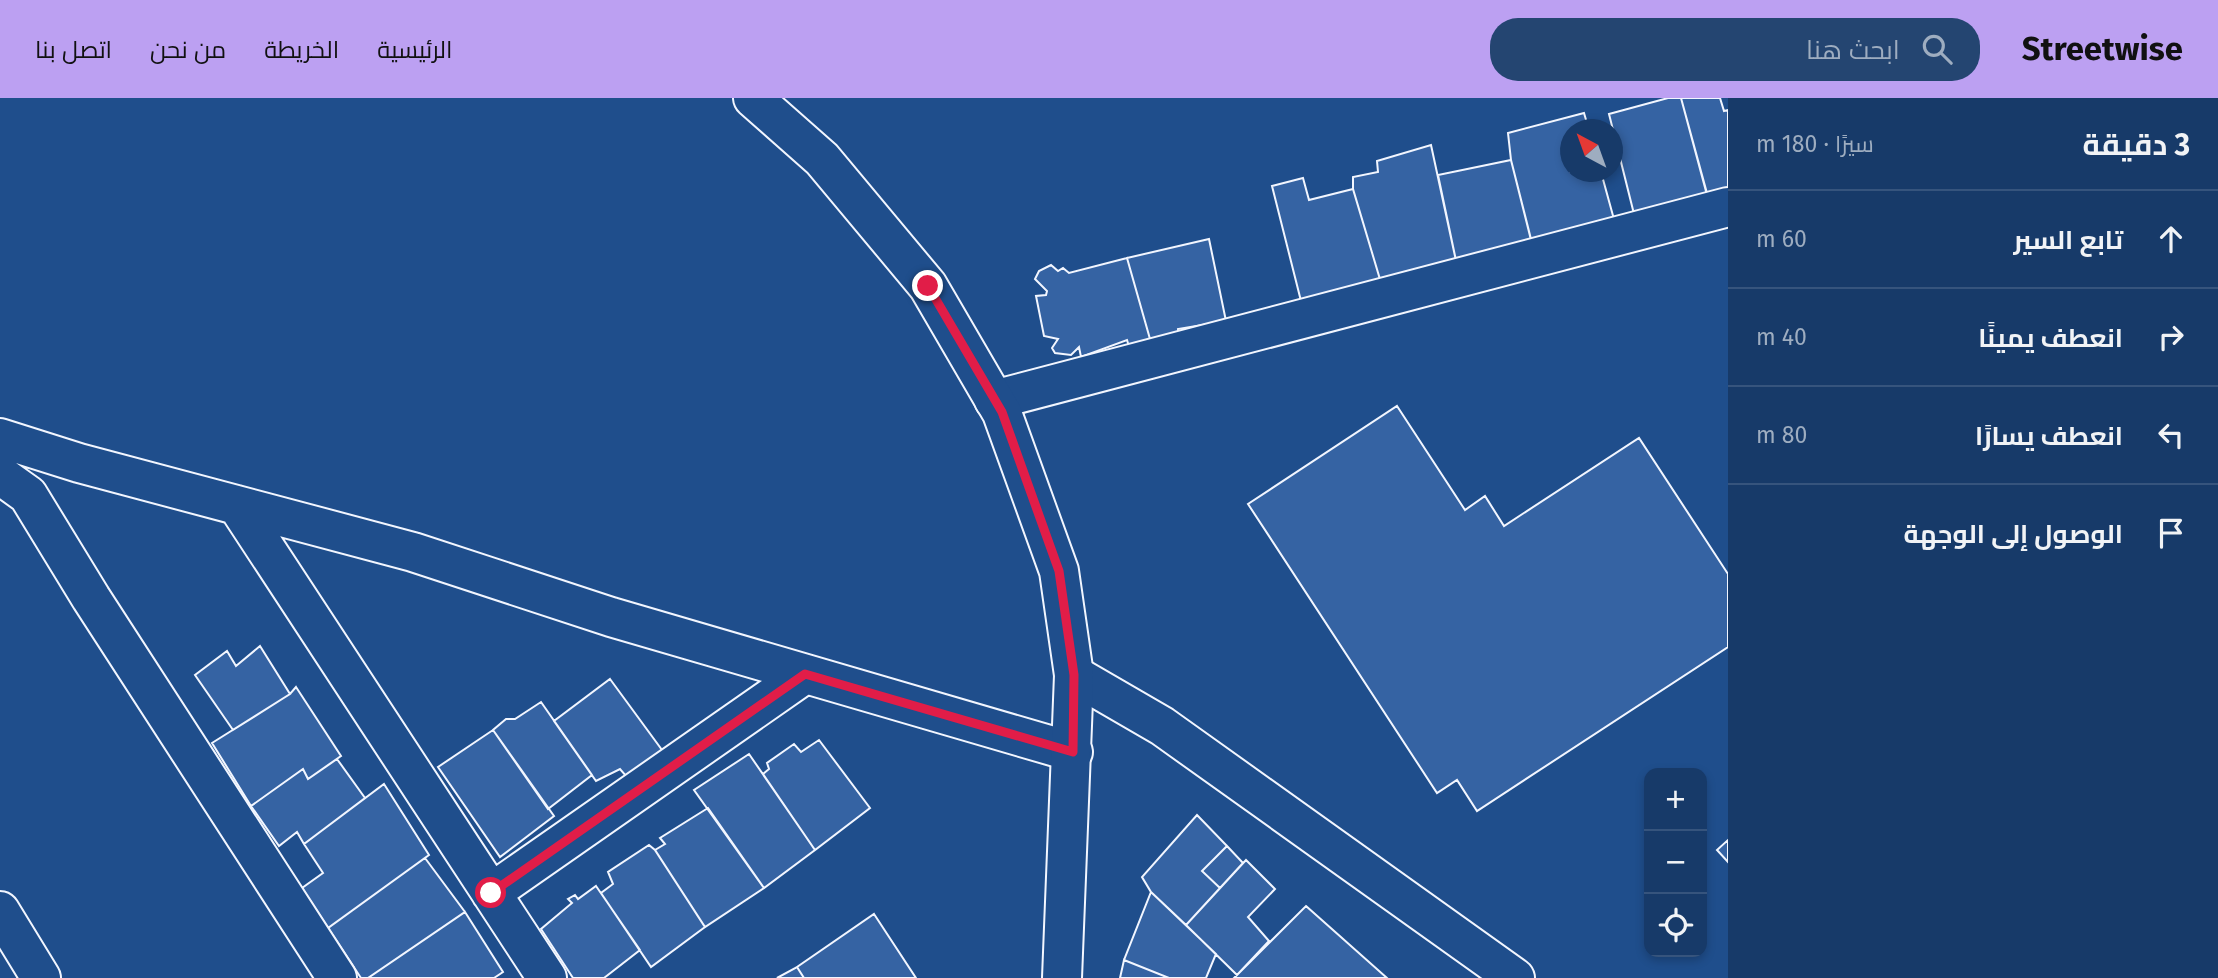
<!DOCTYPE html>
<html lang="ar">
<head>
<meta charset="utf-8">
<style>
	:root { --surface:#173a69; --page:#244571; --text:#f1f3f6; --muted:#9eadc0; --line:#36547d; --accent:#bca0f2 }
	body { margin:0; font-family:"Fira Sans",Cairo,sans-serif; background:var(--page); color:var(--text); direction:rtl }
	.controls { position:absolute; right:21px; bottom:21px; display:grid; overflow:hidden; border-radius:14px; box-shadow:0 4px 10px #0003 }
	.controls button { width:63px; height:63px; display:grid; place-items:center; padding:0; border:0; border-bottom:2px solid var(--line); background:var(--surface); color:var(--text); font:35px sans-serif }
	.compass { position:absolute; left:1560px; top:21px; width:63px; height:63px; border-radius:50%; background:var(--surface); box-shadow:0 4px 10px #0003; rotate:319deg }
	.stop { position:absolute; width:21px; height:21px; margin:-16px; border:5px solid #e11d48; border-radius:50%; background:#fff }
	.stop.end { background:#e11d48; border-color:#fff; box-shadow:0 2px 7px #0008 }
	.list { margin:0; padding:0; list-style:none }
	h2 { display:flex; justify-content:space-between; align-items:center; height:91px; margin:0; padding:0 28px; font-size:30px }
	h2 small { font-size:23px; font-weight:400; color:var(--muted) }
	.list li { display:grid; grid-template-columns:46px 1fr auto; gap:21px; align-items:center; box-sizing:border-box; height:98px; padding:0 28px; border-top:2px solid var(--line) }
	.list b { display:block; font-size:26px; white-space:nowrap }
	.list em { font-size:23px; font-style:normal; color:var(--muted) }
	.icon { flex:none; width:38px; height:38px; fill:none; stroke:currentColor; stroke-width:2; stroke-linecap:round; stroke-linejoin:round }
	.map { position:relative; flex:none; width:1728px; height:880px; overflow:hidden; direction:ltr }
	header { display:flex; align-items:center; gap:42px; box-sizing:border-box; height:98px; padding:0 35px; background:var(--accent); color:#111 }
	header strong { font-size:33px }
	nav { display:flex; gap:38px; margin-inline-start:auto; font-size:24px }
	.search { width:490px; height:63px; background:var(--page); display:flex; align-items:center; gap:18px; box-sizing:border-box; padding:0 24px; border-radius:28px; color:var(--muted); font-size:26px }
	main { display:flex }
	aside { flex:1; background:var(--surface) }
	.map>svg:first-child { display:block }
</style>
</head>
<body>
<header>
<strong>Streetwise</strong>
<div class="search"><svg class="icon" aria-label="search" viewBox="0 0 24 24"><circle cx="10" cy="10" r="6"/><path d="M15 15l6 6"/></svg>ابحث هنا</div>
<nav><a>الرئيسية</a><a>الخريطة</a><a>من نحن</a><a>اتصل بنا</a></nav>
</header>
<main>
<aside>
<h2>3 دقيقة<small>سيرًا · 180 m</small></h2>
<ul class="list">
<li><svg class="icon" aria-label="ahead" viewBox="0 0 24 24"><path d="M12 20V5M6 11l6-6 6 6"/></svg><div><b>تابع السير</b></div><em>60 m</em></li>
<li><svg class="icon" aria-label="right" viewBox="0 0 24 24"><path d="M7 20v-9h11M14 6l5 5-5 5"/></svg><div><b>انعطف يمينًا</b></div><em>40 m</em></li>
<li><svg class="icon" aria-label="left" viewBox="0 0 24 24"><path d="M17 20v-9H6M10 6l-5 5 5 5"/></svg><div><b>انعطف يسارًا</b></div><em>80 m</em></li>
<li><svg class="icon" aria-label="arrive" viewBox="0 0 24 24"><path d="M6 21V4h12l-3 4 3 4H6"/></svg><div><b>الوصول إلى الوجهة</b></div></li>
</ul>
</aside>
<div class="map">
<svg width="1728" height="880" viewBox="0 0 1728 880">
	<rect width="100%" height="100%" fill="#1f4e8c"/>
	<path fill="#3563a3" stroke="#f2f6ff" stroke-width="2" d="M 1668,0 L 1681,0 L 1707,97 L 1634,116 L 1609,16 Z
		M 1681,0 L 1720,0 L 1724,13 L 1728,12 L 1728,106 L 1711,110 Z
		M 1584,15 L 1589,32 L 1570,32 L 1570,74 L 1601,74 L 1615,125 L 1532,146 L 1511,62 L 1508,35 Z
		M 1431,47 L 1458,172 L 1382,188 L 1353,91 L 1353,79 L 1378,74 L 1377,63 Z
		M 1511,62 L 1534,153 L 1458,172 L 1438,77 Z
		M 1303,80 L 1309,102 L 1353,91 L 1382,188 L 1302,207 L 1272,88 Z
		M 1209,141 L 1226,223 L 1178,231 L 1179,241 L 1152,248 L 1127,160 Z
		M 1127,160 L 1152,248 L 1131,255 L 1127,242 L 1081,259 L 1079,249 L 1071,257 L 1055,255 L 1052,250 L 1058,241 L 1044,238 L 1036,198 L 1046,197 L 1047,193 L 1035,181 L 1039,173 L 1051,167 L 1058,173 L 1063,170 L 1069,175 Z
		M 1397,308 L 1465,412 L 1485,398 L 1504,428 L 1639,340 L 1728,476 L 1728,549 L 1477,713 L 1457,682 L 1437,695 L 1248,406 Z
		M 260,548 L 290,596 L 233,632 L 195,577 L 227,553 L 236,568 Z
		M 610,581 L 662,652 L 626,678 L 620,671 L 596,683 L 554,623 Z
		M 296,589 L 341,658 L 308,681 L 303,671 L 251,708 L 212,645 L 290,596 Z
		M 541,604 L 592,677 L 548,711 L 493,632 L 506,621 L 515,621 Z
		M 493,632 L 554,718 L 500,759 L 438,669 Z
		M 819,642 L 870,710 L 815,752 L 763,676 L 769,671 L 767,665 L 794,646 L 801,654 Z
		M 749,656 L 815,752 L 764,790 L 694,692 Z
		M 337,661 L 365,700 L 304,746 L 297,734 L 279,748 L 251,708 L 303,671 L 308,681 Z
		M 384,686 L 429,757 L 328,830 L 302,790 L 323,775 L 304,746 Z
		M 708,710 L 764,790 L 705,829 L 655,752 L 665,746 L 660,740 Z
		M 1197,717 L 1227,748 L 1202,773 L 1220,790 L 1186,827 L 1151,794 L 1142,779 Z
		M 1728,742 L 1728,764 L 1717,752 Z
		M 649,747 L 655,752 L 705,829 L 651,869 L 601,795 L 613,786 L 608,774 Z
		M 1227,748 L 1243,765 L 1220,790 L 1202,773 Z
		M 425,760 L 465,814 L 368,880 L 361,880 L 328,830 Z
		M 1246,762 L 1275,791 L 1248,819 L 1269,843 L 1237,877 L 1186,827 Z
		M 596,788 L 640,852 L 604,880 L 573,880 L 541,831 L 572,805 L 568,801 L 575,797 L 578,801 Z
		M 1151,794 L 1216,856 L 1206,880 L 1169,880 L 1124,862 Z
		M 1306,808 L 1387,880 L 1234,880 Z
		M 465,814 L 503,874 L 494,880 L 368,880 Z
		M 874,816 L 916,880 L 804,880 L 797,869 Z
		M 1124,862 L 1169,880 L 1120,880 Z
		M 797,869 L 804,880 L 777,880 Z"/>
	<g fill="none" stroke-linecap="round" stroke-linejoin="round">
		<defs>
			<path id="minor" d="M 994,302 L 1728,109
				M 0,340 L 79,365 L 413,454 L 611,519 L 1073,654
				M 0,377 L 28,397 L 91,500 L 337,880
				M 237,407 L 547,880
				M 1074,577 L 1162,628 L 1515,880
				M 491,795 L 805,576
				M 0,813 L 41,880"/>
			<path id="major" d="M 753,0 L 822,61 L 928,188 L 1002,315 L 1059,473 L 1074,577 L 1062,880"/>
		</defs>
		<use href="#minor" stroke="#f2f6ff" stroke-width="42"/>
		<use href="#major" stroke="#f2f6ff" stroke-width="42"/>
		<use href="#minor" stroke="#1f4e8c" stroke-width="38"/>
		<use href="#major" stroke="#1f4e8c" stroke-width="38"/>
	</g>
	<g fill="none" stroke-linecap="round" stroke-linejoin="round">
		<path stroke="#e11d48" stroke-width="9" d="M 491,795 L 805,576 L 1073,654 L 1074,577 L 1059,473 L 1002,314 L 928,188"/>
	</g>
</svg>
<div class="controls">
<button>+</button>
<button>−</button>
<button><svg class="icon" aria-label="locate" viewBox="0 0 24 24"><circle cx="12" cy="12" r="6"/><path d="M12 2v4M12 18v4M2 12h4M18 12h4"/></svg></button>
</div>
<svg class="compass" viewBox="-18 -18 36 36"><path d="M0-13l5 13h-10z" fill="#e53935"/><path d="M0 13l5-13h-10z" fill="#9eadc0"/></svg>
<div class="stop" style="left:491px;top:795px"></div>
<div class="stop end" style="left:928px;top:188px"></div>
</div>
</main>
</body>
</html>
